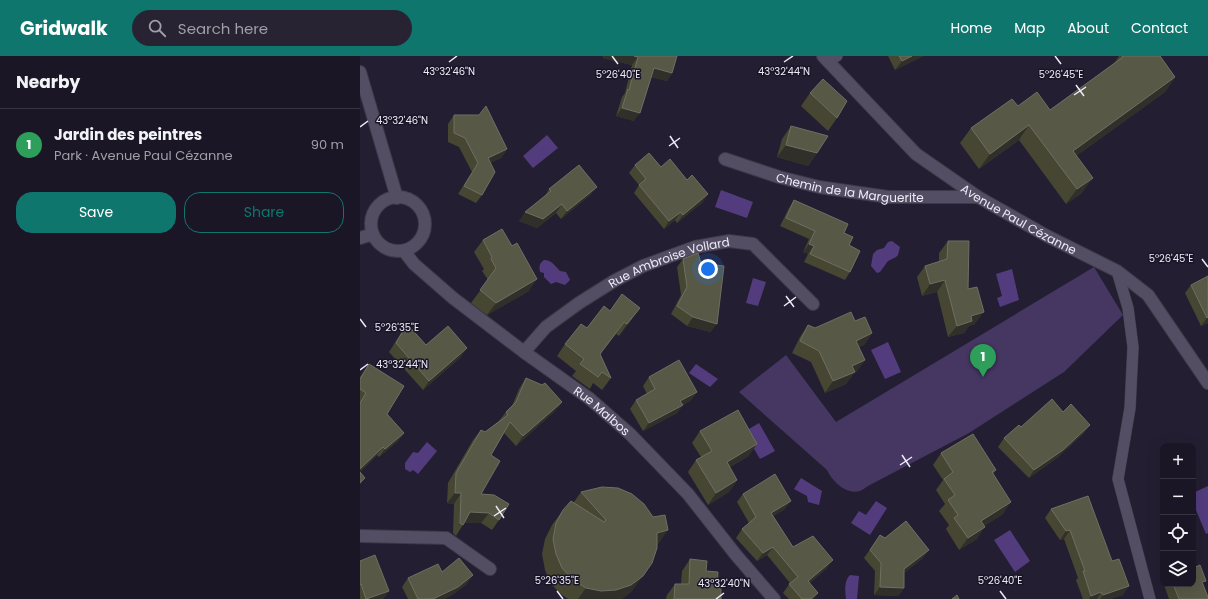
<!DOCTYPE html>
<html lang="en">
<head>
<meta charset="utf-8">
<style>
	:root { --surface:#1a1625; --page:#272332; --text:#f1f3f6; --muted:#9f9fa7; --line:#383542; --accent:#0f766e }
	body { margin:0; font-family:Poppins,sans-serif; background:var(--page); color:var(--text) }
	.controls { position:absolute; right:12px; bottom:12px; display:grid; overflow:hidden; border-radius:8px; box-shadow:0 4px 16px #0002 }
	.controls button { width:36px; height:36px; display:grid; place-items:center; padding:0; border:0; border-bottom:1px solid var(--line); background:var(--surface); color:var(--text); font:20px sans-serif }
	.you { position:absolute; left:348px; top:213px; width:14px; height:14px; margin:-10px; border:3px solid #fff; border-radius:50%; background:#1a73e8; box-shadow:0 0 0 6px #1a73e833 }
	.badge { display:grid; place-items:center; width:26px; height:26px; border-radius:50%; background:var(--accent); color:#fff; font-size:13px; font-weight:700 }
	.pin { position:absolute; translate:-50% -33px; filter:drop-shadow(0 1px 2px #0008) }
	.pin::after { content:''; position:absolute; top:21px; width:14px; height:12px; background:inherit; clip-path:polygon(0 0,100% 0,50% 100%) }
	.list { margin:0; padding:0; list-style:none }
	h2 { display:flex; justify-content:space-between; align-items:center; height:52px; margin:0; padding:0 16px; font-size:17px }
	h2 small { font-size:13px; font-weight:400; color:var(--muted) }
	.list li { display:grid; grid-template-columns:26px 1fr auto; gap:12px; align-items:center; box-sizing:border-box; height:72px; padding:0 16px; border-top:1px solid var(--line) }
	.list b { display:block; font-size:15px; white-space:nowrap }
	.list p { margin:0; font-size:13px; white-space:nowrap; color:var(--muted) }
	.list em { font-size:13px; font-style:normal; color:var(--muted) }
	.actions { display:flex; gap:8px; padding:12px 16px }
	.actions a { flex:1; padding:9px 0; border:1px solid var(--accent); border-radius:16px; text-align:center; font-size:14px; color:var(--accent) }
	.actions .main { background:var(--accent); color:#fff }
	.icon { flex:none; width:22px; height:22px; fill:none; stroke:currentColor; stroke-width:2; stroke-linecap:round; stroke-linejoin:round }
	.map { position:relative; flex:none; width:848px; height:543px; overflow:hidden }
	header { display:flex; align-items:center; gap:24px; box-sizing:border-box; height:56px; padding:0 20px; background:var(--accent); color:#fff }
	header strong { font-size:19px }
	nav { display:flex; gap:22px; margin-inline-start:auto; font-size:14px }
	.search { width:280px; height:36px; background:var(--page); display:flex; align-items:center; gap:10px; box-sizing:border-box; padding:0 14px; border-radius:22px; color:var(--muted); font-size:15px }
	main { display:flex }
	aside { flex:1; background:var(--surface) }
	.map>svg:first-child { display:block }
</style>
</head>
<body>
<header>
<strong>Gridwalk</strong>
<div class="search"><svg class="icon" aria-label="search" viewBox="0 0 24 24"><circle cx="10" cy="10" r="6"/><path d="M15 15l6 6"/></svg>Search here</div>
<nav><a>Home</a><a>Map</a><a>About</a><a>Contact</a></nav>
</header>
<main>
<aside>
<h2>Nearby<small></small></h2>
<ul class="list">
<li><span class="badge" style="background:#2e9e5b">1</span><div><b>Jardin des peintres</b><p>Park · Avenue Paul Cézanne</p></div><em>90 m</em></li>
</ul>
<div class="actions"><a class="main">Save</a><a>Share</a></div>
</aside>
<div class="map">
<svg width="848" height="543" viewBox="0 0 848 543">
	<rect width="100%" height="100%" fill="#231e31"/>
	<path fill="#453762" d="M 734,211 L 763,259 L 704,316 L 609,377 L 508,430 C 505,432 502,434 500,435 C 486,439 472,425 467,414 L 379,336 L 426,299 L 476,366 Z"/>
	<path fill="#533c7e" d="M 187,79 L 198,92 L 173,112 L 163,100 Z
		M 361,134 L 393,146 L 387,162 L 355,151 Z
		M 532,185 L 540,191 L 538,199 L 536,201 L 528,205 L 520,216 L 517,217 L 511,210 L 513,198 L 517,194 L 524,192 L 528,186 Z
		M 184,204 C 192,204 194,209 200,215 L 206,216 L 210,224 L 205,229 L 196,226 L 191,228 L 184,221 L 184,217 L 180,216 C 179,211 179,207 184,204 Z
		M 652,213 L 659,244 L 640,251 L 637,242 L 642,240 L 636,218 Z
		M 393,222 L 406,226 L 398,250 L 386,247 Z
		M 528,286 L 541,316 L 525,323 L 511,294 Z
		M 336,308 L 358,323 L 350,331 L 329,317 Z
		M 399,367 L 415,395 L 400,403 L 384,376 Z
		M 67,386 L 77,395 L 58,418 L 53,414 L 50,416 L 45,413 L 45,407 L 53,396 L 58,397 Z
		M 441,422 L 462,435 L 459,449 L 448,446 L 447,440 L 434,433 Z
		M 848,430 L 848,477 L 846,478 L 833,447 L 833,437 Z
		M 516,445 L 527,452 L 510,479 L 491,467 L 499,455 L 506,459 Z
		M 650,474 L 670,505 L 655,516 L 634,484 Z
		M 490,519 L 499,520 L 497,543 L 486,543 C 485,535 484,525 490,519 Z"/>
	<g fill="none" stroke-linecap="round" stroke-linejoin="round">
		<defs>
			<path id="service" d="M 467,5 L 477,0
				M 757,215 L 768,252 L 773,291 L 770,352 L 758,423 L 790,543"/>
			<g id="minor">
				<path id="s1" d="M 463,0 L 556,98 L 618,141 L 687,180 L 757,215 L 788,239 L 848,327"/>
				<path d="M 0,16 L 37,142"/>
				<path id="s2" d="M 365,103 L 419,121 L 459,131 L 528,141 L 618,141"/>
				<circle cx="38" cy="168" r="27"/>
				<path d="M 0,182 L 13,178"/>
				<path id="s3" d="M 44,195 L 54,208 L 93,242 L 164,296 L 230,343 L 270,378 L 328,438 L 376,499 L 414,543"/>
				<path id="s4" d="M 164,296 L 186,271 L 219,247 L 254,225 L 283,210 L 335,191 L 369,185 L 393,188 L 453,248"/>
				<path d="M 0,480 L 86,482 L 130,513"/>
			</g>
		</defs>
		<use href="#service" stroke="#3e3949" stroke-width="12"/>
		<use href="#minor" stroke="#3e3949" stroke-width="14"/>
		<use href="#service" stroke="#544e64" stroke-width="11"/>
		<use href="#minor" stroke="#544e64" stroke-width="12"/>
	</g>
	<path fill="#464632" d="M 243,0 L 317,0 L 312,17 L 307,25 L 291,21 L 274,65 L 256,60 L 262,41 L 265,37 L 272,9 L 243,2 Z
		M 528,0 L 563,0 L 535,14 Z
		M 759,0 L 800,0 L 815,21 L 805,36 L 716,100 L 722,137 L 706,148 L 659,84 L 619,113 L 600,87 L 611,72 L 658,50 L 690,54 L 754,8 Z
		M 450,37 L 477,62 L 468,75 L 441,50 Z
		M 94,59 L 147,93 L 141,102 L 130,107 L 122,139 L 116,147 L 98,138 L 112,116 L 99,91 L 88,86 L 88,68 Z
		M 431,70 L 457,97 L 448,110 L 417,101 L 422,83 Z
		M 275,109 L 301,111 L 343,146 L 317,167 L 315,164 L 304,173 L 274,137 L 279,129 L 269,117 Z
		M 237,131 L 230,139 L 201,163 L 196,157 L 177,172 L 159,165 L 185,140 L 189,133 Z
		M 434,144 L 484,177 L 489,189 L 490,216 L 485,224 L 444,206 L 448,198 L 443,196 L 449,183 L 420,170 L 429,152 Z
		M 123,184 L 169,235 L 127,259 L 111,247 L 128,224 L 122,215 L 124,213 L 114,196 Z
		M 588,185 L 608,233 L 615,268 L 609,270 L 604,277 L 588,281 L 577,236 L 562,240 L 557,221 L 565,210 L 579,206 L 579,197 Z
		M 323,203 L 351,276 L 327,270 L 311,258 L 321,239 L 317,211 Z
		M 848,220 L 848,267 L 841,270 L 825,237 L 831,229 Z
		M 250,255 L 272,263 L 259,280 L 256,278 L 240,298 L 251,322 L 242,334 L 233,327 L 230,333 L 212,320 L 216,315 L 197,300 L 205,288 Z
		M 495,265 L 512,277 L 504,289 L 499,291 L 505,304 L 497,315 L 494,317 L 486,328 L 465,337 L 451,306 L 432,297 L 440,281 L 448,269 L 455,272 Z
		M 47,268 L 66,289 L 101,301 L 63,334 L 29,296 L 41,277 Z
		M 9,308 L 27,358 L 44,377 L 38,385 L 19,401 L 17,399 L 0,416 L 0,429 L 0,321 Z
		M 289,321 L 337,336 L 331,344 L 323,349 L 317,357 L 283,375 L 270,353 L 276,344 L 287,338 L 283,330 Z
		M 166,322 L 202,346 L 194,356 L 156,390 L 144,377 L 131,399 L 121,438 L 139,464 L 132,474 L 121,467 L 104,467 L 96,480 L 93,477 L 94,448 L 87,447 L 88,427 L 113,384 L 121,374 L 125,376 L 138,366 L 146,356 L 152,350 L 159,333 Z
		M 703,356 L 724,377 L 697,402 L 669,422 L 638,391 L 644,382 L 661,371 Z
		M 340,375 L 389,400 L 370,411 L 377,424 L 369,436 L 348,449 L 328,416 L 336,404 L 341,401 L 332,387 Z
		M 581,397 L 636,414 L 633,418 L 643,458 L 624,470 L 617,483 L 599,494 L 586,473 L 589,469 L 579,455 L 585,448 L 576,434 L 583,424 L 573,409 Z
		M 221,436 L 297,490 L 272,535 L 262,543 L 208,543 L 202,539 L 191,528 L 185,514 L 182,498 L 185,483 L 192,469 L 203,454 L 214,446 Z
		M 383,438 L 425,453 L 413,460 L 433,491 L 467,512 L 450,527 L 454,543 L 429,543 L 423,537 L 430,527 L 407,499 L 397,505 L 376,482 L 382,473 L 389,467 L 377,446 Z
		M 728,440 L 763,539 L 750,543 L 723,543 L 716,524 L 718,522 L 704,483 L 700,484 L 685,462 L 691,453 Z
		M 520,479 L 563,502 L 544,517 L 544,532 L 538,540 L 514,539 L 515,515 L 504,502 Z
		M 330,503 L 346,515 L 357,532 L 361,543 L 306,543 L 307,539 L 315,528 L 321,528 L 322,515 Z
		M 0,505 L 29,535 L 23,543 L 0,543 Z
		M 82,516 L 107,528 L 92,539 L 84,543 L 48,543 L 42,531 L 48,522 Z
		M 805,528 L 843,528 L 848,543 L 809,543 L 804,529 Z"/>
	<path fill="#302f29" d="M 244,0 L 274,0 L 278,1 L 272,9 L 243,2 Z
		M 552,0 L 563,0 L 535,14 L 542,5 Z
		M 294,12 L 312,17 L 307,25 L 288,20 Z
		M 815,21 L 805,36 L 702,110 L 713,95 Z
		M 262,52 L 280,57 L 274,65 L 256,60 Z
		M 669,69 L 659,84 L 619,113 L 630,98 Z
		M 426,89 L 457,97 L 448,110 L 417,101 Z
		M 147,93 L 141,102 L 122,111 L 128,102 Z
		M 733,122 L 722,137 L 706,148 L 717,133 Z
		M 237,131 L 230,139 L 201,163 L 207,155 Z
		M 348,138 L 343,146 L 317,167 L 323,159 Z
		M 202,148 L 196,157 L 177,172 L 159,165 L 165,156 Z
		M 321,156 L 315,164 L 304,173 L 309,165 Z
		M 449,188 L 454,190 L 448,198 L 443,196 Z
		M 177,223 L 169,235 L 127,259 L 136,247 Z
		M 585,224 L 577,236 L 562,240 L 570,228 Z
		M 280,252 L 272,263 L 259,280 L 267,268 Z
		M 624,256 L 615,268 L 609,270 L 604,277 L 588,281 L 597,270 L 611,260 Z
		M 333,261 L 357,268 L 351,276 L 327,270 Z
		M 848,261 L 848,267 L 841,270 L 847,262 Z
		M 264,266 L 256,278 L 231,309 L 240,298 Z
		M 512,277 L 504,289 L 488,296 L 496,285 Z
		M 107,292 L 101,301 L 63,334 L 69,325 Z
		M 505,304 L 497,315 L 494,317 L 486,328 L 465,337 L 473,325 L 492,310 Z
		M 337,336 L 331,344 L 323,349 L 317,357 L 283,375 L 289,367 L 320,345 Z
		M 202,346 L 194,356 L 156,390 L 163,380 Z
		M 730,369 L 724,377 L 697,402 L 669,422 L 674,414 Z
		M 44,377 L 38,385 L 19,401 L 25,393 Z
		M 397,388 L 389,400 L 358,418 L 367,406 Z
		M 23,391 L 17,399 L 0,416 L 0,413 Z
		M 5,422 L 0,429 L 0,427 Z
		M 377,424 L 369,436 L 348,449 L 356,437 Z
		M 95,437 L 101,437 L 94,448 L 87,447 Z
		M 431,445 L 425,453 L 405,465 L 411,457 Z
		M 651,446 L 643,458 L 613,477 L 621,465 Z
		M 110,456 L 129,457 L 121,467 L 103,467 Z
		M 625,471 L 617,483 L 599,494 L 608,482 Z
		M 308,474 L 297,490 L 297,477 Z
		M 710,474 L 704,483 L 700,484 L 706,475 Z
		M 413,491 L 407,499 L 397,505 L 403,497 Z
		M 569,494 L 563,502 L 538,522 L 544,513 Z
		M 473,504 L 467,512 L 442,534 L 448,525 Z
		M 113,519 L 107,528 L 92,539 L 84,543 L 73,543 Z
		M 283,520 L 272,535 L 262,543 L 218,543 L 226,532 Z
		M 769,530 L 763,539 L 750,543 L 740,543 L 743,539 Z
		M 520,531 L 544,532 L 538,540 L 514,539 Z
		M 29,535 L 23,543 L 6,543 Z
		M 741,536 L 737,543 L 729,543 L 731,540 Z
		M 458,537 L 454,543 L 451,543 Z"/>
	<path fill="#585847" stroke="#6f6f63" d="M 274,0 L 317,0 L 312,17 L 294,12 L 280,57 L 262,52 L 268,33 L 269,34 L 278,1 Z
		M 539,0 L 552,0 L 542,5 Z
		M 762,0 L 800,0 L 815,21 L 713,95 L 733,122 L 717,133 L 669,69 L 630,98 L 611,72 L 652,43 L 658,50 L 677,36 L 690,54 L 763,1 Z
		M 463,23 L 487,45 L 477,62 L 450,37 Z
		M 126,50 L 147,93 L 128,102 L 135,116 L 122,139 L 104,130 L 118,107 L 105,82 L 94,77 L 94,59 L 119,59 Z
		M 431,70 L 468,80 L 457,97 L 426,89 Z
		M 289,97 L 301,111 L 310,103 L 327,124 L 332,119 L 348,138 L 323,159 L 321,156 L 309,165 L 279,129 L 286,123 L 275,109 Z
		M 219,109 L 237,131 L 207,155 L 202,148 L 183,163 L 165,156 L 191,135 L 189,133 Z
		M 434,144 L 488,168 L 484,177 L 493,181 L 489,189 L 500,195 L 490,216 L 450,198 L 454,190 L 449,188 L 455,175 L 426,162 Z
		M 142,173 L 152,190 L 157,187 L 177,223 L 136,247 L 120,234 L 136,212 L 131,203 L 132,201 L 123,184 Z
		M 588,185 L 609,185 L 608,233 L 617,231 L 624,256 L 611,260 L 612,265 L 597,270 L 585,224 L 570,228 L 565,210 L 587,203 Z
		M 338,197 L 341,207 L 364,210 L 357,268 L 333,261 L 317,250 L 327,231 L 323,203 Z
		M 848,220 L 848,261 L 847,262 L 831,229 Z
		M 262,238 L 280,252 L 267,268 L 264,266 L 240,298 L 251,322 L 242,316 L 238,321 L 220,308 L 224,303 L 205,288 L 221,268 L 227,272 L 244,250 L 250,255 Z
		M 491,256 L 495,265 L 505,261 L 512,277 L 496,285 L 505,304 L 492,310 L 495,316 L 473,325 L 459,295 L 440,285 L 448,269 L 455,272 Z
		M 47,268 L 66,289 L 88,270 L 107,292 L 69,325 L 36,287 Z
		M 319,304 L 337,336 L 320,345 L 323,349 L 289,367 L 276,344 L 295,333 L 289,321 Z
		M 9,308 L 44,330 L 27,358 L 44,377 L 25,393 L 23,391 L 0,413 L 0,347 L 6,337 L 0,333 L 0,323 Z
		M 166,322 L 182,329 L 185,327 L 202,346 L 163,380 L 150,366 L 131,399 L 140,405 L 121,438 L 134,439 L 149,448 L 139,464 L 129,457 L 110,456 L 103,469 L 100,467 L 101,437 L 95,437 L 96,417 L 121,374 L 125,376 L 148,359 L 146,356 L 156,346 Z
		M 692,343 L 703,356 L 711,348 L 730,369 L 703,394 L 674,414 L 644,382 L 659,369 L 661,371 Z
		M 378,354 L 397,388 L 367,406 L 377,424 L 356,437 L 336,404 L 352,395 L 340,375 Z
		M 613,378 L 636,414 L 632,416 L 651,446 L 621,465 L 625,471 L 608,482 L 594,462 L 598,459 L 588,444 L 595,439 L 584,423 L 593,416 L 581,397 Z
		M 0,416 L 5,422 L 0,427 Z
		M 415,418 L 431,445 L 411,457 L 433,491 L 453,480 L 473,504 L 448,525 L 458,537 L 451,543 L 442,543 L 429,528 L 438,521 L 413,491 L 403,497 L 382,473 L 396,461 L 383,438 Z
		M 242,431 L 258,432 L 272,438 L 284,448 L 293,461 L 305,459 L 308,474 L 297,477 L 297,492 L 292,507 L 283,520 L 271,529 L 256,534 L 241,535 L 226,532 L 213,524 L 202,512 L 196,498 L 193,483 L 196,467 L 203,454 L 211,445 L 244,466 L 246,464 L 221,436 Z
		M 728,440 L 752,505 L 759,503 L 769,530 L 743,539 L 741,536 L 731,540 L 723,515 L 725,515 L 710,474 L 706,475 L 691,453 Z
		M 546,465 L 569,494 L 544,513 L 544,532 L 520,531 L 521,507 L 510,494 L 520,479 L 525,482 Z
		M 15,499 L 29,535 L 6,543 L 1,528 L 0,529 L 0,505 Z
		M 99,502 L 113,519 L 98,531 L 73,543 L 58,543 L 48,522 L 78,508 L 82,516 Z
		M 330,503 L 347,505 L 346,515 L 358,516 L 357,532 L 361,532 L 361,543 L 314,543 L 315,528 L 329,528 Z
		M 840,509 L 846,525 L 842,526 L 848,541 L 848,543 L 819,543 L 813,528 L 833,528 L 833,512 Z
		M 597,539 L 599,543 L 592,543 Z"/>
	<path fill="none" stroke="#eeebf8" stroke-width="1.5" d="M 252,0 L 258,8M 695,0 L 701,8M 89,6 L 97,0M 424,6 L 433,0M 716,29 L 724,40M 714,39 L 726,31M 0,71 L 8,65M 310,80 L 318,92M 309,90 L 320,82M 842,203 L 848,211M 426,240 L 434,251M 424,250 L 436,241M 0,263 L 6,271M 0,314 L 8,308M 542,399 L 550,411M 540,409 L 552,401M 136,450 L 144,462M 134,460 L 146,452M 197,535 L 203,543M 640,535 L 646,543M 356,543 L 364,537"/>
	<g text-anchor="middle" dominant-baseline="central" stroke-width="3" stroke-linejoin="round" paint-order="stroke">
		<g font-size="12" fill="#eeebf8" stroke="#1a1427">
			<text stroke="none"><textPath href="#s2" startOffset="129">Chemin de la Marguerite</textPath></text>
			<text stroke="none"><textPath href="#s1" startOffset="257">Avenue Paul Cézanne</textPath></text>
			<text stroke="none"><textPath href="#s4" startOffset="174">Rue Ambroise Vollard</textPath></text>
			<text stroke="none"><textPath href="#s3" startOffset="255">Rue Malbos</textPath></text>
		</g>
	</g>
	<g font-size="10" text-anchor="middle" fill="#eeebf8" stroke="#1a1427" stroke-width="3" stroke-linejoin="round" paint-order="stroke">
		<text x="89" y="19">43°32'46"N</text>
		<text x="424" y="19">43°32'44"N</text>
		<text x="258" y="22">5°26'40"E</text>
		<text x="701" y="22">5°26'45"E</text>
		<text x="42" y="68">43°32'46"N</text>
		<text x="811" y="206">5°26'45"E</text>
		<text x="37" y="275">5°26'35"E</text>
		<text x="42" y="312">43°32'44"N</text>
		<text x="197" y="528">5°26'35"E</text>
		<text x="640" y="528">5°26'40"E</text>
		<text x="364" y="531">43°32'40"N</text>
	</g>
</svg>
<div class="controls">
<button>+</button>
<button>−</button>
<button><svg class="icon" aria-label="locate" viewBox="0 0 24 24"><circle cx="12" cy="12" r="6"/><path d="M12 2v4M12 18v4M2 12h4M18 12h4"/></svg></button>
<button><svg class="icon" aria-label="layers" viewBox="0 0 24 24"><path d="M12 4l9 5-9 5-9-5zM3 14l9 5 9-5"/></svg></button>
</div>
<div class="you"></div>
<div class="pin badge" style="left:623px;top:321px;background:#2e9e5b">1</div>
</div>
</main>
</body>
</html>
